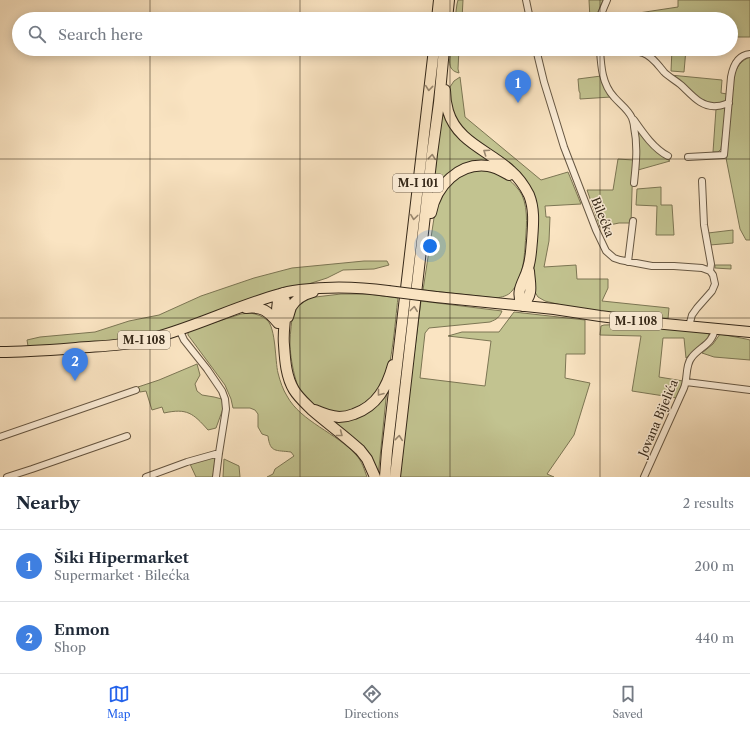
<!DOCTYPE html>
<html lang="en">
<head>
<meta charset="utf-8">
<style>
	:root { --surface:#fff; --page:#f6f6f7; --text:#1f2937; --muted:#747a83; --line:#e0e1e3; --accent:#2563eb }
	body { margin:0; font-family:"Libre Caslon Text",serif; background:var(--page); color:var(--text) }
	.you { position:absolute; left:430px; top:246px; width:14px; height:14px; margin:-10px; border:3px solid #fff; border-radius:50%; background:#1a73e8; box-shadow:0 0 0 6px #1a73e833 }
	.badge { display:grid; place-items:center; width:26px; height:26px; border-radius:50%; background:var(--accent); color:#fff; font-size:13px; font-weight:700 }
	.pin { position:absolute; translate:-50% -33px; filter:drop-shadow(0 1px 2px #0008) }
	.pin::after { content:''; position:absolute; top:21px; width:14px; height:12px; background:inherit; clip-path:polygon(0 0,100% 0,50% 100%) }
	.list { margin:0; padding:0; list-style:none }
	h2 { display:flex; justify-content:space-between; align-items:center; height:52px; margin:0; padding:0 16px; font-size:17px }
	h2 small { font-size:13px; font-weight:400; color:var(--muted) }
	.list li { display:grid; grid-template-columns:26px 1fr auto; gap:12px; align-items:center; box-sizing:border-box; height:72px; padding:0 16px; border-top:1px solid var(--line) }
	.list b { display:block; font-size:15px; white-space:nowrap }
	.list p { margin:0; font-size:13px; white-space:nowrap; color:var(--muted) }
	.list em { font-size:13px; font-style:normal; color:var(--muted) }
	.icon { flex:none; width:22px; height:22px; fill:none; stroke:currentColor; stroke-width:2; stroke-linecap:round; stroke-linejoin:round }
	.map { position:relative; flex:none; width:750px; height:477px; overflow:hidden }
	.search { position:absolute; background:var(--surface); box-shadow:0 2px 10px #0003; left:12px; right:12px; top:12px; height:44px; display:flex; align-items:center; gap:10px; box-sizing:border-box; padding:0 14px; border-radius:22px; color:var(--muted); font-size:15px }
	.sheet { height:196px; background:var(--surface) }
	nav { display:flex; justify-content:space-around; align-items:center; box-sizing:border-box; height:56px; border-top:1px solid var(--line); background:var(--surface); font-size:11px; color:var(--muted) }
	nav a { display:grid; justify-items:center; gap:2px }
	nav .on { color:var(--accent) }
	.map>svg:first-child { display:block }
</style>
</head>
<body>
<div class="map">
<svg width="750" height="477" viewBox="0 0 750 477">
	<rect width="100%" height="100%" fill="#fae4c2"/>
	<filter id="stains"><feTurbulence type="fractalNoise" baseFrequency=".005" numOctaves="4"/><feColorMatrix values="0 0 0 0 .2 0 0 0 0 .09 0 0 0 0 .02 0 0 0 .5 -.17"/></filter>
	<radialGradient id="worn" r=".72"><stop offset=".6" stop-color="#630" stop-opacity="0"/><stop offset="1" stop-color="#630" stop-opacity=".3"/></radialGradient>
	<path fill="#c2c390" stroke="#7c7654" d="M 458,0 L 463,0 L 462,19 L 455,19 L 457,4 Z
		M 589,0 L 603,0 L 595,19 L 590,19 Z
		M 678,0 L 750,0 L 750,37 L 731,37 L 731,19 L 631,19 L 632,14 L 678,7 Z
		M 451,49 L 459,49 L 458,69 L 459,73 C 446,70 450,59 451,49 Z
		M 672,49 L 686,49 L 684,72 L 671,71 Z
		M 750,57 L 750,240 L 746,240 L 740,229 L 726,158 L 734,76 C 736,67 742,60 750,57 Z
		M 670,75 L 722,80 L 721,93 L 727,94 L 726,101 L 718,104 L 709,103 L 697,97 L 686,85 Z
		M 601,76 L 611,97 L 580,99 L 580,93 L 579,91 L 578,79 Z
		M 460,77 L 465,117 L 541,180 L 568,172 L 581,204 L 545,206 L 546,217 L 550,217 L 549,241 L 544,267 L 576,265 L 577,279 L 608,279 L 608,288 L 602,301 L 669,308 L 668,319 L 604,312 L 573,308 L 545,301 L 538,297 L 533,289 L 532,283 L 534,266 L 533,199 L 455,123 L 448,90 L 454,81 Z
		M 443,102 L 447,116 L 500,166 L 477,164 L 433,190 Z
		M 726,107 L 721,149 L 718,152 L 713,152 L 716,109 Z
		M 637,129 C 647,139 658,154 670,161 L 638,170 Z
		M 618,159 L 633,160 L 631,223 L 619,223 L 600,227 L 587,190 L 613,190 Z
		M 477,169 C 481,169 485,169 489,169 C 496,171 503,175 508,179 C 513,183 519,189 522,195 C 529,211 526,230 525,247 C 524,261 522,280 512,291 C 508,296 502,297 496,298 L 423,290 L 436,205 L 453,179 Z
		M 661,187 L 661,205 L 672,205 L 674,235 L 656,235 L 657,206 L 636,205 L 637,189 Z
		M 733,230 L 733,243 L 710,245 L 708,233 Z
		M 364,261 L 387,261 L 389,265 L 374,269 L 343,270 L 327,278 L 145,337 L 104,343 L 28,346 L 27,340 L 40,337 L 95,332 L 129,321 L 159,315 L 201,296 L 254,278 L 292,268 Z
		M 715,265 L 731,265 L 731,269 L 715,268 Z
		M 341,294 L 369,294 L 398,298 C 395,320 392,377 379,393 C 376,395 372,398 369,400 C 357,409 350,415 334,412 C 325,410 315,409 308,403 C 296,393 290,358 290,343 C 290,332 292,321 293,310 L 307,298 Z
		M 421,301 L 502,311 C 499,318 497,319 490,322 L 429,328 L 425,333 L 420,378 L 485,386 L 491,341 L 448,336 L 462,332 L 499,332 L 514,312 L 585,320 L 585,354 L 566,354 L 565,378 L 590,383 L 574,435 L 547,474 L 554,477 L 400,477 L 410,386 Z
		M 250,313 C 256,314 263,316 267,320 C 276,328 275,361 278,373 C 280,381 283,390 287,396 C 301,422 337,433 356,455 C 362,461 364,469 367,477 L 267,477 L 273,474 L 275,469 L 294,456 L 291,452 C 276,450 270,453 268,436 L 262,434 L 258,427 L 258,414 L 255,410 L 250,408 L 233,408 L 231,399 L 225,385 L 188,335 L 188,332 L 191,330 L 241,314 Z
		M 638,324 L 709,332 L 709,337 L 707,340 L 686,358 L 684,338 L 663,338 L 659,377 L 683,381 L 677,398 L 632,391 L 641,336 L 600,335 L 601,326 L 604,325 Z
		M 720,334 L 746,339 L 750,340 L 750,360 L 714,357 L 702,353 L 713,344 Z
		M 197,364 L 200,375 L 195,384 L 197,391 L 202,395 L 214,397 L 222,399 L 224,406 L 216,428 L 208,430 C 193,413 187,408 164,413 L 162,407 L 152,410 L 146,391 L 140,392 L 138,387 L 159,380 Z
		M 387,389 L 378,477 L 374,468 L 323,418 L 338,419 Z
		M 212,457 L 215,459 L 213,477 L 196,477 L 190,464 Z
		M 224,459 L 239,466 L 240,477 L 223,477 Z"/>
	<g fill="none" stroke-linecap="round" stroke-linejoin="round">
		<defs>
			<path id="minor" d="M 526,0 L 530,19
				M 599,19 L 607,0
				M 536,49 L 544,82 L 564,147 L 596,230 L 606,251 L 614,258 L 620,260 L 652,266 L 674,266 L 702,268 L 710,271 L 713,275 L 715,284 L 712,291 L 697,308 L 692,315 L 689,326
				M 600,49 L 600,50 C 613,50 632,48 643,53 C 652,56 658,65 664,72 C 669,77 675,80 681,85 C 691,94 701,108 717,106 C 721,106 725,104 729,103
				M 600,50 C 601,66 602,84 614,97 C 620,104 628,109 632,118 C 633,121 634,124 634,127 C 638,146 636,164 634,183
				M 634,120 C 643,133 654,149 668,156
				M 688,157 L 724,155 L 731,77 C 733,66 738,55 750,54
				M 702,181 L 704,225 L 711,264 L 710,271
				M 628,262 L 633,221
				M 179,329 L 184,340 L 207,369 L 222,391 L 225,399 L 226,409 L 219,453 L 216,477
				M 686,382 L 750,390
				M 0,437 L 136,390
				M 7,477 L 32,469 L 127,436
				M 146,477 L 187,462 L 219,453
				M 644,477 L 684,388 C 688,378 685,365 692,357 C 701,346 713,344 715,328"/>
			<path id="primary" d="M 437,19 L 439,0
				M 447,19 L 449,0
				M 445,90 C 445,97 446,104 448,111 C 457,142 490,151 511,171 C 518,177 525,187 529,195 C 535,210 533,226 532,241 C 531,250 531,259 528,268 C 524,283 515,289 522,306
				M 431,213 C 436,186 459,162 488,166 C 496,167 502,171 509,175
				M 283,293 C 289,311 282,327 284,345 C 285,360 286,377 294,390 C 299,398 306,404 312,410 C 328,424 345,436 360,450 L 367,459 L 375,477
				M 436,297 L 554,309 L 600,316 L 654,323 L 750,332
				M 522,306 C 534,294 530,286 529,271
				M 246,308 C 262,306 268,311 278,323
				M 288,317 C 289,314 290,310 291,307 C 296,299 305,294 313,292
				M 278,323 C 277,313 276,304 280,294
				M 0,352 C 25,352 50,350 76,348 C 98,346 120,346 142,341 C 189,330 233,307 280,294 C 286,292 293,291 300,290 C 330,286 359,287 388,291
				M 315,410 C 322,413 330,416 339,417 C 344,417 349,416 354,414 C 377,406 387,387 393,365
				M 385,477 L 387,451 L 434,49
				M 395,477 L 432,154 L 439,103 L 444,49"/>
		</defs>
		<use href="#minor" stroke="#665743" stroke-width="8"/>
		<use href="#primary" stroke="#352819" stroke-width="12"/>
		<use href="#minor" stroke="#fcedd7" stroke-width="6"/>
		<use href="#primary" stroke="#fae4c2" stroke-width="10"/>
		<defs>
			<path id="primary-bridge" d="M 388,291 L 436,297"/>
		</defs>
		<use href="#primary-bridge" stroke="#352819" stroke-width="12" stroke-linecap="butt"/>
		<use href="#primary-bridge" stroke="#fae4c2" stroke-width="10"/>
	</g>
	<defs><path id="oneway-chevron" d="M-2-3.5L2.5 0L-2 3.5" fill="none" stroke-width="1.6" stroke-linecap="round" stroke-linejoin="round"/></defs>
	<g stroke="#98866e">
		<use href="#oneway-chevron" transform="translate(429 88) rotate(96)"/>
		<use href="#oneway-chevron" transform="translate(486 152) rotate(-146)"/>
		<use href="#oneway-chevron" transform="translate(432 157) rotate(-84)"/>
		<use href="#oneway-chevron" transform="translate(414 217) rotate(97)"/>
		<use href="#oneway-chevron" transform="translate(414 309) rotate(-83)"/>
		<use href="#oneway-chevron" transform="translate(380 393) rotate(128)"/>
		<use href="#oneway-chevron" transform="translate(340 434) rotate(38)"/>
		<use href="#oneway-chevron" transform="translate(399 438) rotate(-84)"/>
	</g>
	<path fill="none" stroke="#352819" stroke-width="1" stroke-opacity="0.55" d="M 150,0 L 150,19M 300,0 L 300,19M 450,0 L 450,19M 600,0 L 600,19M 150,49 L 150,477M 300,49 L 300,477M 450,49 L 450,477M 600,49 L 600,477M 0,159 L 750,159M 0,318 L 750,318"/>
	<g text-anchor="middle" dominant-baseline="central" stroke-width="3" stroke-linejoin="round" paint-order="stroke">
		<g fill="#fcedd7" stroke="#716352" stroke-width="1">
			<rect x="393" y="174" width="50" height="18" rx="3"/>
			<rect x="610" y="312" width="52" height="18" rx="3"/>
			<rect x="118" y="331" width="52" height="18" rx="3"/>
		</g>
		<g font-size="11" font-weight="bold" fill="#352819">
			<text x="418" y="183">M-I 101</text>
			<text x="636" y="321">M-I 108</text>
			<text x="144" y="340">M-I 108</text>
		</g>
		<g font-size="12" fill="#352819" stroke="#fcedd7">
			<text transform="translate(603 217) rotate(68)">Bilećka</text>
			<text transform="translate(658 418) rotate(-67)">Jovana Bijelića</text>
		</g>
	</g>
	<rect width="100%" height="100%" filter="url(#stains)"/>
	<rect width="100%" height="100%" fill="url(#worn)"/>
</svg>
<div class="you"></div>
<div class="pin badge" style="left:518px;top:103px;background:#3f7fe0">1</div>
<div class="pin badge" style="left:75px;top:381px;background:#3f7fe0">2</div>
<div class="search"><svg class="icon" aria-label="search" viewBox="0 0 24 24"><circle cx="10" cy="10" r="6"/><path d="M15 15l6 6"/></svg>Search here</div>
</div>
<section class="sheet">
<h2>Nearby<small>2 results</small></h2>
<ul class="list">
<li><span class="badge" style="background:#3f7fe0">1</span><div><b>Šiki Hipermarket</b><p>Supermarket · Bilećka</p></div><em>200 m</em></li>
<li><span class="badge" style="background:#3f7fe0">2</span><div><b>Enmon</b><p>Shop</p></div><em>440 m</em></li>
</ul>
</section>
<nav>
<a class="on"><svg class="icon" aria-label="map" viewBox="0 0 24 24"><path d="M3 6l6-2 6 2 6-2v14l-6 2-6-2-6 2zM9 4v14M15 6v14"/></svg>Map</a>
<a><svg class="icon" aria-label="directions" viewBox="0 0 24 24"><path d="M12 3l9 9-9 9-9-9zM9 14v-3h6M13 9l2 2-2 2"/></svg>Directions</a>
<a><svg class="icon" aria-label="saved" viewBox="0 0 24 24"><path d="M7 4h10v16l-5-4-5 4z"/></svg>Saved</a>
</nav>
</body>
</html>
